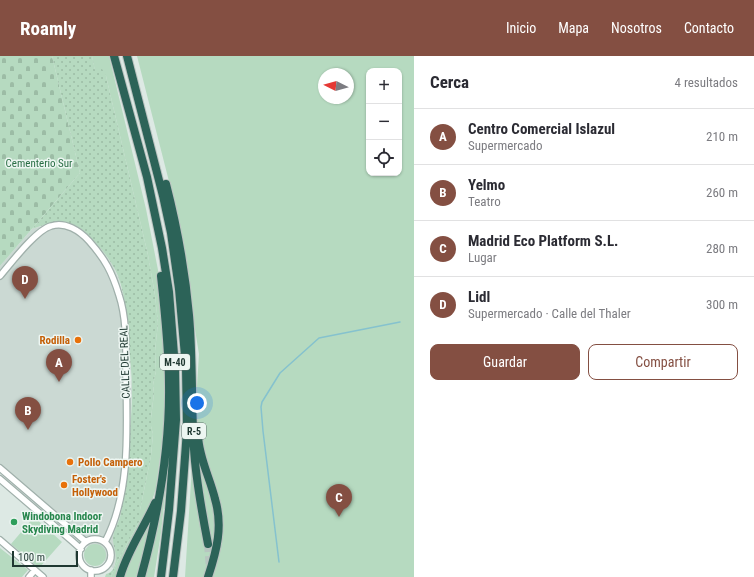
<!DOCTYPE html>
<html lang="es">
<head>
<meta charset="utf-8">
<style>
	:root { --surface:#fff; --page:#f7f7f7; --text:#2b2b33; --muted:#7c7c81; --line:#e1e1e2; --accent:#844f42 }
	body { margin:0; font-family:"Roboto Condensed",sans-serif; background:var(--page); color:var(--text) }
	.controls { position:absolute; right:12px; top:12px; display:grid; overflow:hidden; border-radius:8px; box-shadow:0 1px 3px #0004 }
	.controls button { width:36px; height:36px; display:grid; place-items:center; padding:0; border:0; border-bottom:1px solid var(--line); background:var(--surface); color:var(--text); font:20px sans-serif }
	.compass { position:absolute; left:318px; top:12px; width:36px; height:36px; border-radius:50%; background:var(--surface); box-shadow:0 1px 3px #0004; rotate:275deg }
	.scale { position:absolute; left:12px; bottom:10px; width:66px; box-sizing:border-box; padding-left:4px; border:2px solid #1f3831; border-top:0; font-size:11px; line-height:14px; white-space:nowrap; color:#1f3831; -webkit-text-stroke:3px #edf6f2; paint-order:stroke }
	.you { position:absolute; left:197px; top:347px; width:14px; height:14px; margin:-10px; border:3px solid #fff; border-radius:50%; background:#1a73e8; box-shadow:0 0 0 6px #1a73e833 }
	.badge { display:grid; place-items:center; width:26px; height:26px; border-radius:50%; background:var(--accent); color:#fff; font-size:13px; font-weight:700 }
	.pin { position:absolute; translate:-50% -33px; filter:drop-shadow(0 1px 2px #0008) }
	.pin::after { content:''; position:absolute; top:21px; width:14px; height:12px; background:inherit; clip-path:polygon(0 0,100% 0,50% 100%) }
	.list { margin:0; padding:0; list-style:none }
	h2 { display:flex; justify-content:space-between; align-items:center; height:52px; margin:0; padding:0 16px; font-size:17px }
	h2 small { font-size:13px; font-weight:400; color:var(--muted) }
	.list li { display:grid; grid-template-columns:26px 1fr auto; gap:12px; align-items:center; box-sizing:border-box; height:56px; padding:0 16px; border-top:1px solid var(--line) }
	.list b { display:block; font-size:15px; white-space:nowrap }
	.list p { margin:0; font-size:13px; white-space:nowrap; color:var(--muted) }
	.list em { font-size:13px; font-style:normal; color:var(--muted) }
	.actions { display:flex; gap:8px; padding:12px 16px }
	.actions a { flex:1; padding:9px 0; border:1px solid var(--accent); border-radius:8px; text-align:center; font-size:14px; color:var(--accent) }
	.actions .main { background:var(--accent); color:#fff }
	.icon { flex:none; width:22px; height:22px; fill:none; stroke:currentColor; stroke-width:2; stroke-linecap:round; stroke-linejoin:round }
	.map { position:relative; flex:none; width:414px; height:521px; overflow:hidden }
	header { display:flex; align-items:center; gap:24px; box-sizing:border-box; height:56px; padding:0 20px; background:var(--accent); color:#fff }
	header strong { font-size:19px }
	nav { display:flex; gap:22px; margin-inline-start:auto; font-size:14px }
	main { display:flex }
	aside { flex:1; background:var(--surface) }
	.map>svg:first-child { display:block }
</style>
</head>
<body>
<header>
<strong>Roamly</strong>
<nav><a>Inicio</a><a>Mapa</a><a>Nosotros</a><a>Contacto</a></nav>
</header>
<main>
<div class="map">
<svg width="414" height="521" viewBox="0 0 414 521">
	<defs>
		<pattern id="cemetery-stones" width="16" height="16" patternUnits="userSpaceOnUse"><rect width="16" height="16" fill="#b6dac0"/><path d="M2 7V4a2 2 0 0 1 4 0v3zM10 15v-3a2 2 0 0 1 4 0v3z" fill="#9cbca5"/></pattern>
		<pattern id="park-dots" width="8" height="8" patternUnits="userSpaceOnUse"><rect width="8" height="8" fill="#b6dac0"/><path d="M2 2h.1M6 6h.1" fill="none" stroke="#9cbca5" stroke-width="1.8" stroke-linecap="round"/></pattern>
	</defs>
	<rect width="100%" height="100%" fill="#dde9e4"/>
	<path fill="#cbd9d3" d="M 59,165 L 75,168 L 92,182 L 101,192 L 112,208 L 118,221 L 124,242 L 128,268 L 132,334 L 124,440 L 120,460 L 113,480 L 113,486 L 116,493 L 116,501 L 114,513 L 0,415 L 0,210 L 32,173 Z"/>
	<path fill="#b6dac0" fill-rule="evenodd" d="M 92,0 L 109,0 L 146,153 L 158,214 L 161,245 L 167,330 L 163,379 L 156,432 L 152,445 L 117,521 L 111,521 L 118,504 L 140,464 L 140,454 L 151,400 L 153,378 L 151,370 L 151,362 L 154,337 L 153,329 L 156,315 L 155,295 L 158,267 L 155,239 L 148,199 L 106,20 L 95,15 Z
		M 137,0 L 414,0 L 414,521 L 185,521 L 199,298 L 174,145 ZM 369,15 L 399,15 L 399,117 L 369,117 ZM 324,18 L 348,18 L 348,42 L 324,42 Z
		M 167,420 L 161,477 L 154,521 L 144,521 L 157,475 Z
		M 153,460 L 136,521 L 122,521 L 124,513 Z
		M 34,461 L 62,486 L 39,512 L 11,488 Z
		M84 499a11 11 0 1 1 22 0a11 11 0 1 1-22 0Z
		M 0,492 L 28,514 L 22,521 L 0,521 Z"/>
	<path fill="url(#cemetery-stones)" d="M 0,0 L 52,0 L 80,117 L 0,210 Z"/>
	<path fill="url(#park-dots)" d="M 52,0 L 92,0 L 95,14 L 102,13 L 106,20 L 148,199 L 155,239 L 158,267 L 155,295 L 156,315 L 153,329 L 154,337 L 151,362 L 151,370 L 153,378 L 151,400 L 140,454 L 140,464 L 118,504 L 111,521 L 105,521 L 106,518 C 111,517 114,513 115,508 C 118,496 112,490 113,481 C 114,474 118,468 120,461 C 123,448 124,435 126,422 C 128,393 132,363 132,334 C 132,319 130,304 129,289 C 128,266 126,242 118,220 C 113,208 105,197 96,187 C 74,162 63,162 32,173 L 80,117 Z"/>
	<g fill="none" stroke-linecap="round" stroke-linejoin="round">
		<path stroke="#85c2ce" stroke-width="1.5" d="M 279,506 L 263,375 L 261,351 L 262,346 L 280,317 L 319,282 L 400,266"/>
		<path stroke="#b7c6c0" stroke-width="8" stroke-dasharray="8 4" stroke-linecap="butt" d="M 208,488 L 210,514"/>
		<defs>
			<path id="minor" d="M 0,220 C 11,207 36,174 51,170 C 65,165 80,175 89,185 C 105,203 112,216 119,239 C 127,263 126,292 126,317 C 127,372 131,437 105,486
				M 0,412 L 86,486
				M 0,423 L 72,485 L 81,493
				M79 499a16 16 0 1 1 32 0a16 16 0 1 1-32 0Z
				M 0,484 L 43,521
				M 29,521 L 35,514
				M 91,521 L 91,514"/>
			<path id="highway" d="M 114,0 L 147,121 L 162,192 L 169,236 L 175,311 L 176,364 L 169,454 L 161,521
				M 127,0 L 163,140 L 171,177 L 179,233 L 186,311 L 187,374 L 181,455 L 173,521
				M 166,128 C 177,171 185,215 189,259 C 193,304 191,348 194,393 C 196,425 202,457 208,488
				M 198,380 C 199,402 210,422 215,443 C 223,470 217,494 208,521
				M 120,521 C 127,495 144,472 155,447
				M 141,521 C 158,459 170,394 169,329 C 169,293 165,256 161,220"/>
		</defs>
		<use href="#minor" stroke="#a0b0ab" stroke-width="8"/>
		<use href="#highway" stroke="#bcc3c1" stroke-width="10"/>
		<use href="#minor" stroke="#fff" stroke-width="5.5"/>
		<use href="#highway" stroke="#2c6358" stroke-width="8"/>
	</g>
	<g fill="#e8710a" stroke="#edf6f2" stroke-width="1.5">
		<circle cx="78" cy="284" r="4"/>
		<circle cx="70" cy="406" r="4"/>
		<circle cx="64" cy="429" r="4"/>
	</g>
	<circle fill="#2e9e5b" stroke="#edf6f2" stroke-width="1.5" cx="14" cy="466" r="4"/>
	<g text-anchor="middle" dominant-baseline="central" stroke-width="3" stroke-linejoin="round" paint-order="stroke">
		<g fill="#edf6f2" stroke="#5d716b" stroke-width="1">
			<rect x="160" y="298" width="30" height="16" rx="3"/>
			<rect x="182" y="367" width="24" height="16" rx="3"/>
		</g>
		<g font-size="10" font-weight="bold" fill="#1f3831">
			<text x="175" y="306">M-40</text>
			<text x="194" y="375">R-5</text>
		</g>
		<g font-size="11" fill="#2a6e45" stroke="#edf6f2">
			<text x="39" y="107">Cementerio Sur</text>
		</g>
		<g font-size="11" font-weight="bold" fill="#c56008" stroke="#edf6f2" text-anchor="start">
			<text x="70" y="284" text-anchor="end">Rodilla</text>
			<text x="78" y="406">Pollo Campero</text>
			<text x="72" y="423">Foster's<tspan x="72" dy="13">Hollywood</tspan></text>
		</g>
		<g font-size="11" fill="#1f3831" stroke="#edf6f2">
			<text transform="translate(125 306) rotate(-92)">CALLE DEL REAL</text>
		</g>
		<g font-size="11" font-weight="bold" fill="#27864d" stroke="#edf6f2" text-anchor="start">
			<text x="22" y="460">Windobona Indoor<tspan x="22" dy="13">Skydiving Madrid</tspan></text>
		</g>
	</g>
</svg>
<div class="controls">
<button>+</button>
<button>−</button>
<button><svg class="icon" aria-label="locate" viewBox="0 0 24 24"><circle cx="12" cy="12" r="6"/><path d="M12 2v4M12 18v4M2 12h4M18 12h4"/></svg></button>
</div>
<svg class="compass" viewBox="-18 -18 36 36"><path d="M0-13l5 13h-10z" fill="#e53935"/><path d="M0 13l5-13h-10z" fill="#7c7c81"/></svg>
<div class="scale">100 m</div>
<div class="you"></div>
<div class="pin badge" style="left:59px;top:326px">A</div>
<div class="pin badge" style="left:28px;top:374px">B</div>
<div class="pin badge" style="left:339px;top:461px">C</div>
<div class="pin badge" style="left:25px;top:243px">D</div>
</div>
<aside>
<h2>Cerca<small>4 resultados</small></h2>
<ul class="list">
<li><span class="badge">A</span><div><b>Centro Comercial Islazul</b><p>Supermercado</p></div><em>210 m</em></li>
<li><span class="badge">B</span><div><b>Yelmo</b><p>Teatro</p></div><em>260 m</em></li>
<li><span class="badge">C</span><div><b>Madrid Eco Platform S.L.</b><p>Lugar</p></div><em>280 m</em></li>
<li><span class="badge">D</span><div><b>Lidl</b><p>Supermercado · Calle del Thaler</p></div><em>300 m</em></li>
</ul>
<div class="actions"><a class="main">Guardar</a><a>Compartir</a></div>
</aside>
</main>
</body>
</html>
